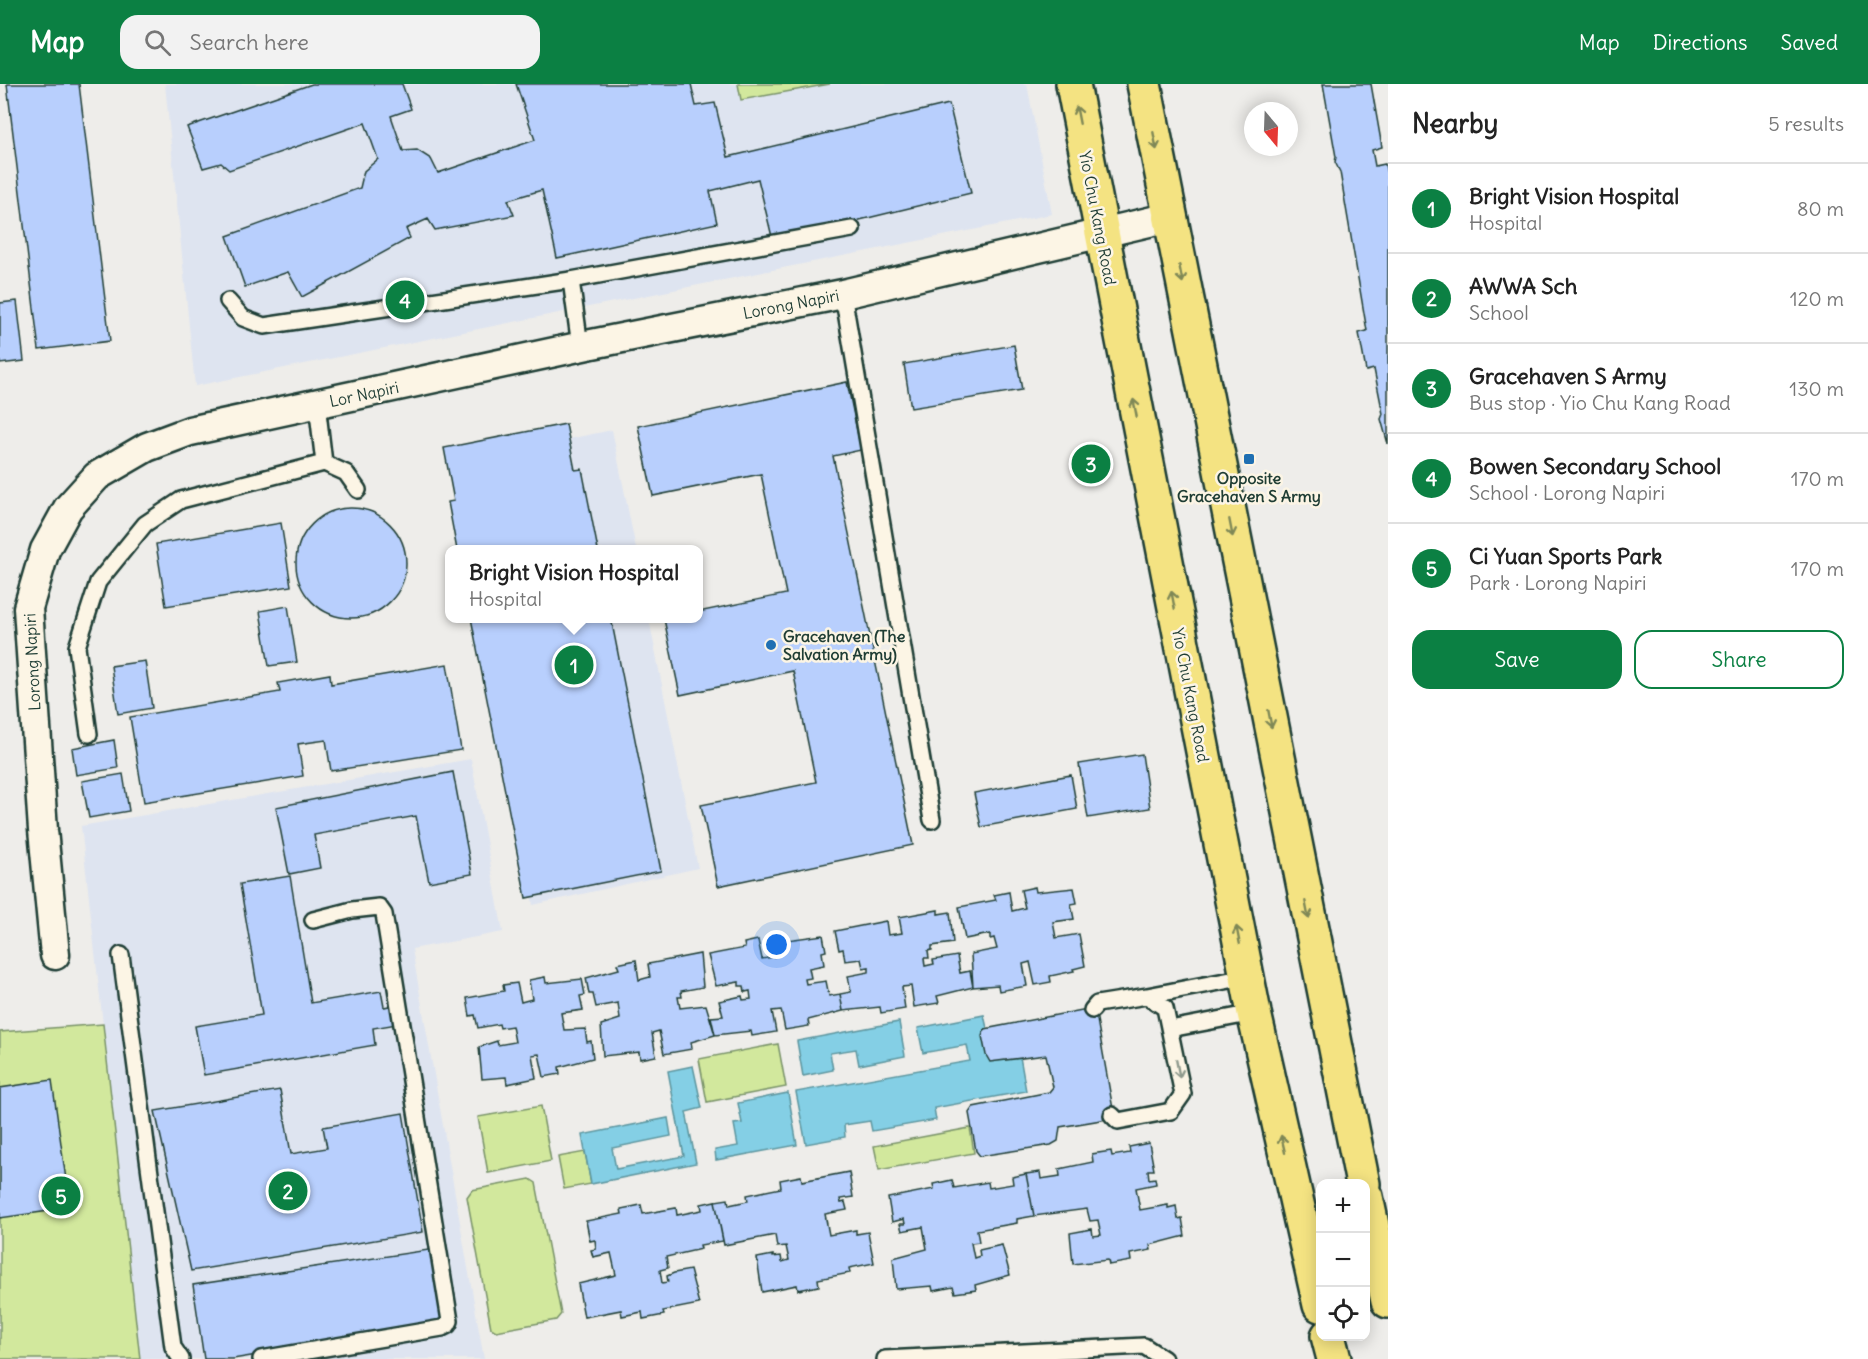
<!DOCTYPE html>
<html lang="en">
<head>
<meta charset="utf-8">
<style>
	:root { --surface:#fff; --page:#f2f2f2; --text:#222; --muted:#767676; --line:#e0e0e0; --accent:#0b8043 }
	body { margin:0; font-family:Delius,sans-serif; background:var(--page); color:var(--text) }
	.controls { position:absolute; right:18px; bottom:18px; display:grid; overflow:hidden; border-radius:12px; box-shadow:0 3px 15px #0003 }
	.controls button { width:54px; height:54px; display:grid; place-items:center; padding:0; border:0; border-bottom:2px solid var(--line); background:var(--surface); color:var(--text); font:30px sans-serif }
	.compass { position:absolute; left:1244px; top:18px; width:54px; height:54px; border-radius:50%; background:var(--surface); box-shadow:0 3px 15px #0003; rotate:161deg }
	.you { position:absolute; left:777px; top:861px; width:21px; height:21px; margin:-15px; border:4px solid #fff; border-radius:50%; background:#1a73e8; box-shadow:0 0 0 9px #1a73e833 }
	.badge { display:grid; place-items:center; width:39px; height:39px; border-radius:50%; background:var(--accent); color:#fff; font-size:20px; font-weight:700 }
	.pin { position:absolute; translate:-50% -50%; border:3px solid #fff; box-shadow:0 2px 6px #0006 }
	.popup { position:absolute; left:445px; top:461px; width:258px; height:78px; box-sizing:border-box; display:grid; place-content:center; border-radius:12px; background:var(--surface); filter:drop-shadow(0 2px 4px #0005); font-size:20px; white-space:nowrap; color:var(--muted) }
	.popup b { font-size:22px; color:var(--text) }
	.popup::after { content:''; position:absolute; left:50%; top:100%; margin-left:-12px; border:12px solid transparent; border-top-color:var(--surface) }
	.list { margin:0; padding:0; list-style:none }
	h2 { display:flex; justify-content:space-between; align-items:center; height:78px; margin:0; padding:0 24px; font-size:26px }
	h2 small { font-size:20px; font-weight:400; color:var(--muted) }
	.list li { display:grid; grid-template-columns:39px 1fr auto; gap:18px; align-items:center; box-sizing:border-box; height:90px; padding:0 24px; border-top:2px solid var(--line) }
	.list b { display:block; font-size:22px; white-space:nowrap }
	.list p { margin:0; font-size:20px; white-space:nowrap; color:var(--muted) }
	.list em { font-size:20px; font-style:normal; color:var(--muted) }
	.actions { display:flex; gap:12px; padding:18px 24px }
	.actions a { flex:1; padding:14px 0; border:2px solid var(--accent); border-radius:18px; text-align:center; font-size:21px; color:var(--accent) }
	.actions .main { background:var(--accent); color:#fff }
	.icon { flex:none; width:33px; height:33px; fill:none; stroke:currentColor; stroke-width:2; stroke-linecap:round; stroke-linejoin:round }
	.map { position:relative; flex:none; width:1388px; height:1275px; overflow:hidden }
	header { display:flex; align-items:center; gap:36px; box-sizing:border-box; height:84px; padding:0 30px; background:var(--accent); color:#fff }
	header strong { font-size:28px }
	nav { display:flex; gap:33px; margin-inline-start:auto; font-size:21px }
	.search { width:420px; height:54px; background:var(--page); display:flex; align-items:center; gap:15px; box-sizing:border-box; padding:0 21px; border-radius:18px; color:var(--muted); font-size:22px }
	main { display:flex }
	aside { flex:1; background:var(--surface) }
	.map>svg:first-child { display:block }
</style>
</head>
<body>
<header>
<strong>Map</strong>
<div class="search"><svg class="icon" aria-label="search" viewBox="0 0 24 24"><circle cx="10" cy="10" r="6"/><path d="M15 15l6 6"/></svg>Search here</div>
<nav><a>Map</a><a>Directions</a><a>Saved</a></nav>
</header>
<main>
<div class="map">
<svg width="1388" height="1275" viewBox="0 0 1388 1275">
	<rect width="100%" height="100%" fill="#eeedea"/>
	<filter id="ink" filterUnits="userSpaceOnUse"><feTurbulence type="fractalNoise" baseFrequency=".0167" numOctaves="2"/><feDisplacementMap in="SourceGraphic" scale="12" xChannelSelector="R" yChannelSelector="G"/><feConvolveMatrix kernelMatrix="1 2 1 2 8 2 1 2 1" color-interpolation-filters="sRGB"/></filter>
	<g filter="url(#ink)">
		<path fill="#dee4f0" d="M 165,0 L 1027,0 L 1052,130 L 195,302 Z
			M 612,346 L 636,465 L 468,465 L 452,379 Z
			M 480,535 L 649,535 L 698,784 L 533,821 Z
			M 471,675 L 503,848 L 412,865 L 484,1275 L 140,1275 L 81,742 Z"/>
		<path fill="#d2e89d" stroke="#789268" stroke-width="1.5" d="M 738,0 L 830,0 L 741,16 Z
			M 103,940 L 140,1275 L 0,1275 L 0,948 Z
			M 778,960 L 786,1003 L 707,1018 L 699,975 Z
			M 541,1022 L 551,1077 L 488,1089 L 478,1033 Z
			M 970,1044 L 974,1069 L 879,1086 L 874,1062 Z
			M 585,1068 L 591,1100 L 564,1105 L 558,1073 Z
			M 530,1095 L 536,1099 L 561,1230 L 556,1236 L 496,1247 L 491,1244 L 467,1113 L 472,1106 Z"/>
		<path fill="#84cfe5" stroke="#5c959e" stroke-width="1.5" d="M 984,931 L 988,949 L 1019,967 L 1026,1007 L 934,1024 L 936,1036 L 872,1047 L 870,1037 L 844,1041 L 845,1053 L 806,1060 L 796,1008 L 970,977 L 967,961 L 923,969 L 918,944 Z
			M 899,938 L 905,972 L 859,981 L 856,965 L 830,969 L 833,986 L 803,992 L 797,957 Z
			M 693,982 L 702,1024 L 686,1028 L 696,1079 L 591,1100 L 582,1051 L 668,1034 L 671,1052 L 612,1064 L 616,1085 L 684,1072 L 668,987 Z
			M 788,1009 L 797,1061 L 716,1076 L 715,1066 L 738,1062 L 734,1040 L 742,1039 L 738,1019 Z"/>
		<path fill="#b8cffd" stroke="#1f3d34" stroke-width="1.5" d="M 7,0 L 79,0 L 110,257 L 39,266 Z
			M 312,0 L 402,0 L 411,25 L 391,32 L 403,67 L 417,66 L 431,75 L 438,89 L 535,56 L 516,0 L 691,0 L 696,22 L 715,19 L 728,73 L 949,20 L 971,109 L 773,157 L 758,95 L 710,107 L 717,139 L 557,174 L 542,106 L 508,116 L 514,131 L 435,146 L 428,135 L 406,145 L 410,154 L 302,213 L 288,188 L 245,203 L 227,152 L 360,104 L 364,87 L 378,75 L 365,39 L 229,86 L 221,79 L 203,84 L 187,43 Z
			M 1323,0 L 1371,0 L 1382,63 L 1372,66 L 1375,82 L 1385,80 L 1388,95 L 1388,360 L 1381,335 L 1383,330 L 1374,285 L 1366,287 L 1359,249 L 1367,247 L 1340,88 L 1335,78 L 1336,73 Z
			M 17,217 L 24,277 L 0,280 L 0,219 Z
			M 1014,261 L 1022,306 L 911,324 L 904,280 Z
			M 847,298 L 861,366 L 833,372 L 913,761 L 718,802 L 701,721 L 816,698 L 793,587 L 680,611 L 664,535 L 698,534 L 698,528 L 786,510 L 761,390 L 653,412 L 638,342 Z
			M 566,340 L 575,386 L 582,385 L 598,466 L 457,466 L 448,418 L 454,417 L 444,364 Z
			M296 479a55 55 0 1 1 110 0a55 55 0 1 1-110 0Z
			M 281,439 L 291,502 L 166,522 L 156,460 Z
			M 288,522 L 297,578 L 269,582 L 260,527 Z
			M 471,534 L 611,534 L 661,787 L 526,814 Z
			M 145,577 L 152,624 L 118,630 L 111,582 Z
			M 447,580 L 461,666 L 331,687 L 326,656 L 298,660 L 303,692 L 144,718 L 130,633 L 280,608 L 278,599 L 330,590 L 331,600 Z
			M 114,656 L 118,684 L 76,691 L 72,664 Z
			M 1142,670 L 1150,724 L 1088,734 L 1079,680 Z
			M 453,688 L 472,790 L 429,798 L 416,732 L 314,751 L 320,784 L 289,790 L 276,723 Z
			M 123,690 L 129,727 L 89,734 L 82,697 Z
			M 1071,691 L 1077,725 L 981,743 L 974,709 Z
			M 290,792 L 311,919 L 381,907 L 384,923 L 394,921 L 397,940 L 373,944 L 375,961 L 204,991 L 195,942 L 262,931 L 240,800 Z
			M 1035,803 L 1036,808 L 1074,804 L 1077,819 L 1071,820 L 1074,835 L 1053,838 L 1056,854 L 1079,850 L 1085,882 L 1073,885 L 1074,887 L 1050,892 L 1051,898 L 1035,901 L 1030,878 L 1023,880 L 1027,902 L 999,907 L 998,901 L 973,903 L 971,870 L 997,865 L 994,854 L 990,855 L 990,850 L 965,855 L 959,823 L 996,816 L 994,811 L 1009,808 L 1012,827 L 1025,824 L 1021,806 Z
			M 938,826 L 938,830 L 950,828 L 953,859 L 932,862 L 932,866 L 928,867 L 929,874 L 924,874 L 925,882 L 934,880 L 933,876 L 957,872 L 960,889 L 970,887 L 973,903 L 937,912 L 939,919 L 914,923 L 911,902 L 902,903 L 905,925 L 881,929 L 880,923 L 843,927 L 840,910 L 851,908 L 848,892 L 869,888 L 869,883 L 863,884 L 861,875 L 845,877 L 843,865 L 839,866 L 835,847 L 886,837 L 888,851 L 902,849 L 899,833 Z
			M 786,850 L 787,856 L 823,851 L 826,867 L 822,868 L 824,881 L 809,884 L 811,894 L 805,895 L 806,900 L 826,897 L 829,912 L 840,910 L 843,927 L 808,936 L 809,942 L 785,946 L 781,926 L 772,927 L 776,948 L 752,952 L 751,947 L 715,951 L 711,933 L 723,932 L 719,917 L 742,912 L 743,916 L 751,915 L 750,907 L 745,908 L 744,902 L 739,902 L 739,898 L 716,902 L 708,871 L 745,864 L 744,859 L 758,856 L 762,875 L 774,873 L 771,852 Z
			M 700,870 L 703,903 L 681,907 L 682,913 L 678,913 L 680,924 L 706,921 L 715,951 L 691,958 L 692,965 L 664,970 L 659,947 L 652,949 L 656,972 L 640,975 L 639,968 L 603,972 L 601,941 L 620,935 L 618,919 L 596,923 L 593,910 L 589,910 L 586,894 L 619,885 L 617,880 L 636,876 L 639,896 L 650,893 L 648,880 Z
			M 545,893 L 546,899 L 582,895 L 585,911 L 580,912 L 583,926 L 561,929 L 564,946 L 585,945 L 587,958 L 591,957 L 593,974 L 559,983 L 560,990 L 544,993 L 539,970 L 532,971 L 536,994 L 507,1000 L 506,993 L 482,995 L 479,963 L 497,957 L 498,961 L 515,958 L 512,942 L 500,944 L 499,940 L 478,944 L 475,931 L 470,932 L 467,914 L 504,907 L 503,901 L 517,899 L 521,918 L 532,915 L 529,896 Z
			M 1087,925 L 1096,930 L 1113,1025 L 1107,1035 L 1060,1043 L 1058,1057 L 1051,1061 L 980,1072 L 976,1067 L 969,1029 L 973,1023 L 1049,1008 L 1053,1003 L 1046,971 L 990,978 L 986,971 L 982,952 L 985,945 Z
			M 52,996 L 70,1124 L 0,1134 L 0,1004 Z
			M 280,1006 L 291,1070 L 327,1064 L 323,1043 L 403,1029 L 423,1148 L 191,1187 L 155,1027 Z
			M 1149,1059 L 1154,1086 L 1148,1086 L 1149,1095 L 1155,1094 L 1156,1100 L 1136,1104 L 1140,1126 L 1168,1121 L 1168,1124 L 1176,1122 L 1178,1135 L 1182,1134 L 1185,1152 L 1150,1161 L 1151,1166 L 1130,1170 L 1131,1177 L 1109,1181 L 1108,1176 L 1073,1180 L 1070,1149 L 1092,1145 L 1093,1152 L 1101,1151 L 1098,1136 L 1090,1137 L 1087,1125 L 1034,1132 L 1026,1090 L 1040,1088 L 1041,1095 L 1060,1092 L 1059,1085 L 1093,1078 L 1092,1070 L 1111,1067 L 1112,1072 L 1130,1069 L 1129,1063 Z
			M 849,1088 L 853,1113 L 840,1115 L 841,1119 L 845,1118 L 847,1126 L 825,1130 L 829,1151 L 856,1146 L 856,1150 L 868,1148 L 874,1179 L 849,1184 L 850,1189 L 818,1195 L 819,1202 L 798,1206 L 797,1201 L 762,1208 L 757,1174 L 773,1171 L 773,1173 L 781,1172 L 782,1178 L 789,1176 L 786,1162 L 777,1163 L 775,1151 L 724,1161 L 715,1117 L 728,1115 L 729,1121 L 748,1117 L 747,1111 L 781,1104 L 780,1096 L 801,1092 L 802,1097 Z
			M 1026,1090 L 1034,1132 L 1017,1135 L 1017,1139 L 977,1146 L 979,1158 L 971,1159 L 974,1174 L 980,1172 L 979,1166 L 1002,1161 L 1010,1191 L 975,1201 L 976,1206 L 955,1209 L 953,1203 L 933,1207 L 932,1202 L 896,1205 L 893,1174 L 927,1165 L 923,1143 L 902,1147 L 900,1140 L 905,1140 L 904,1135 L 892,1138 L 888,1114 L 934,1105 L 933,1100 L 952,1096 L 954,1104 L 988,1098 L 989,1104 L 1013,1100 L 1012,1093 Z
			M 715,1117 L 723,1157 L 700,1161 L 701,1165 L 666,1173 L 668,1184 L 660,1186 L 662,1199 L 668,1198 L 667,1192 L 674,1189 L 690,1186 L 699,1220 L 663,1227 L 664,1231 L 643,1235 L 642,1228 L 622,1232 L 621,1226 L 584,1233 L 578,1200 L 616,1191 L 611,1169 L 593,1173 L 591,1166 L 596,1165 L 595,1156 L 590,1157 L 586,1137 L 622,1130 L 621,1125 L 641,1121 L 643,1130 L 676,1124 L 677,1131 L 702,1126 L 701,1120 Z
			M 435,1165 L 447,1240 L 233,1275 L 204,1275 L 193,1201 Z"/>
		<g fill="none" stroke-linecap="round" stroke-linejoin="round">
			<defs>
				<path id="lane" d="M 843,210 L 932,736
					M 228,217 L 243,234 L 264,242 L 571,196
					M 580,262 L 571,196 L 852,145
					M 324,379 L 346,389 L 358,406
					M 89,650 L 77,563 L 98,498 L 145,440 L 181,416 L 324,379 L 317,320
					M 121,871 L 173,1263 L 181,1275
					M 1147,912 L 1246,893
					M 1092,926 L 1097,920 L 1147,912 L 1165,924 L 1181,1001 L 1183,1010 L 1171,1027 L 1118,1037 L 1112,1031
					M 1170,945 L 1254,929
					M 261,1275 L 442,1244 L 448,1241 L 450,1237 L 384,830 L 379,823 L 352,826 L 313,836
					M 885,1275 L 1144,1262 L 1164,1275"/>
				<path id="street" d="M 55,871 L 43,746 L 28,524 L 45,466 L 68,424 L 97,392 L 147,363 L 190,347 L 592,260 L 843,210 L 1170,133"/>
				<path id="primary" d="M 1073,0 L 1254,929 L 1320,1221
					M 1144,0 L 1363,1100
					M 1366,1113 L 1388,1217
					M 1328,1252 L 1334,1275"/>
			</defs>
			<use href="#lane" stroke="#1f3d34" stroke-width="20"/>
			<use href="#street" stroke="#1f3d34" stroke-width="33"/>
			<use href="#primary" stroke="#1f3d34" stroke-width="38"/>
			<use href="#lane" stroke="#fcf5e5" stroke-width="15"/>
			<use href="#street" stroke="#fcf5e5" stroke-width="28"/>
			<use href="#primary" stroke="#f4e382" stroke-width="33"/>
		</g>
		<defs><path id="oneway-shaft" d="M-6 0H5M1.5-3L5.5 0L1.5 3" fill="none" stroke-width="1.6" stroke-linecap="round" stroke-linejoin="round" transform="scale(1.5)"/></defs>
		<g stroke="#7f8857">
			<use href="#oneway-shaft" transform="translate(1078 31) rotate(-101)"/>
			<use href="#oneway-shaft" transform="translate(1155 57) rotate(79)"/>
			<use href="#oneway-shaft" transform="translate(1181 190) rotate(79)"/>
			<use href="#oneway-shaft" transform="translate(1135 324) rotate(-101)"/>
			<use href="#oneway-shaft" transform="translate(1231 444) rotate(79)"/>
			<use href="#oneway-shaft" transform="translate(1173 516) rotate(-101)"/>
			<use href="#oneway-shaft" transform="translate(1270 635) rotate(79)"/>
			<use href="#oneway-shaft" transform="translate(1307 826) rotate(79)"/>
			<use href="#oneway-shaft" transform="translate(1238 851) rotate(-101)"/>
			<use href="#oneway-shaft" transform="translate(1283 1060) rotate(-103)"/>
		</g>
		<use stroke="#8e998c" href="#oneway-shaft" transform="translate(1178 985) rotate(79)"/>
	</g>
	<g fill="#1f6fb2" stroke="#fcf5e5" stroke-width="2">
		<rect x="1243" y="369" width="12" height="12" rx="3"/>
		<circle cx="771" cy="561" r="6"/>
	</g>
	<g text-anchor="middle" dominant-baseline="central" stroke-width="5" stroke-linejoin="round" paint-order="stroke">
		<g font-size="16" fill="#1f3d34" stroke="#fcf5e5">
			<text transform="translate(1098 134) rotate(79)">Yio Chu Kang Road</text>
			<text transform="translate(791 220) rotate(-11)">Lorong Napiri</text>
			<text transform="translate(364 310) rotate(-12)">Lor Napiri</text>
			<text transform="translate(32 578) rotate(-93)">Lorong Napiri</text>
			<text transform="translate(1191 611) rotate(79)">Yio Chu Kang Road</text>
		</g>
		<g font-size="16" font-weight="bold" fill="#1f3d34" stroke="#fcf5e5">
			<text x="1249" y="394">Opposite<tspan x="1249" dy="18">Gracehaven S Army</tspan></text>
			<text x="783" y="552" text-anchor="start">Gracehaven (The<tspan x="783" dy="18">Salvation Army)</tspan></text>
		</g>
	</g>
</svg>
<div class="controls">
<button>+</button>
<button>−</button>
<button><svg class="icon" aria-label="locate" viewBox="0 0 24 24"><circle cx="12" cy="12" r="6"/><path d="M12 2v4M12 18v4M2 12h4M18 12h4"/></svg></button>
</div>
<svg class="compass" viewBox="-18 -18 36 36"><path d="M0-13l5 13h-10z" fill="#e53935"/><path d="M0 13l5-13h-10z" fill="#767676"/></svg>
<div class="you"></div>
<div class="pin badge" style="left:574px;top:581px">1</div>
<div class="popup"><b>Bright Vision Hospital</b>Hospital</div>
<div class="pin badge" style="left:288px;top:1107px">2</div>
<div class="pin badge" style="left:1091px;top:380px">3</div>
<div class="pin badge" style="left:405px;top:216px">4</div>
<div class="pin badge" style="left:61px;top:1112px">5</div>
</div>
<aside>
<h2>Nearby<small>5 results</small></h2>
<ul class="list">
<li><span class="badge">1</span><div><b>Bright Vision Hospital</b><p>Hospital</p></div><em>80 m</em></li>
<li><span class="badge">2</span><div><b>AWWA Sch</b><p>School</p></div><em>120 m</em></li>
<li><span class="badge">3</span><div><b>Gracehaven S Army</b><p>Bus stop · Yio Chu Kang Road</p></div><em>130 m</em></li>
<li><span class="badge">4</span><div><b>Bowen Secondary School</b><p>School · Lorong Napiri</p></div><em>170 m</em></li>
<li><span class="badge">5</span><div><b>Ci Yuan Sports Park</b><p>Park · Lorong Napiri</p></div><em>170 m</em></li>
</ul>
<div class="actions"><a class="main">Save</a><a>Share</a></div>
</aside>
</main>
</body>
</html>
